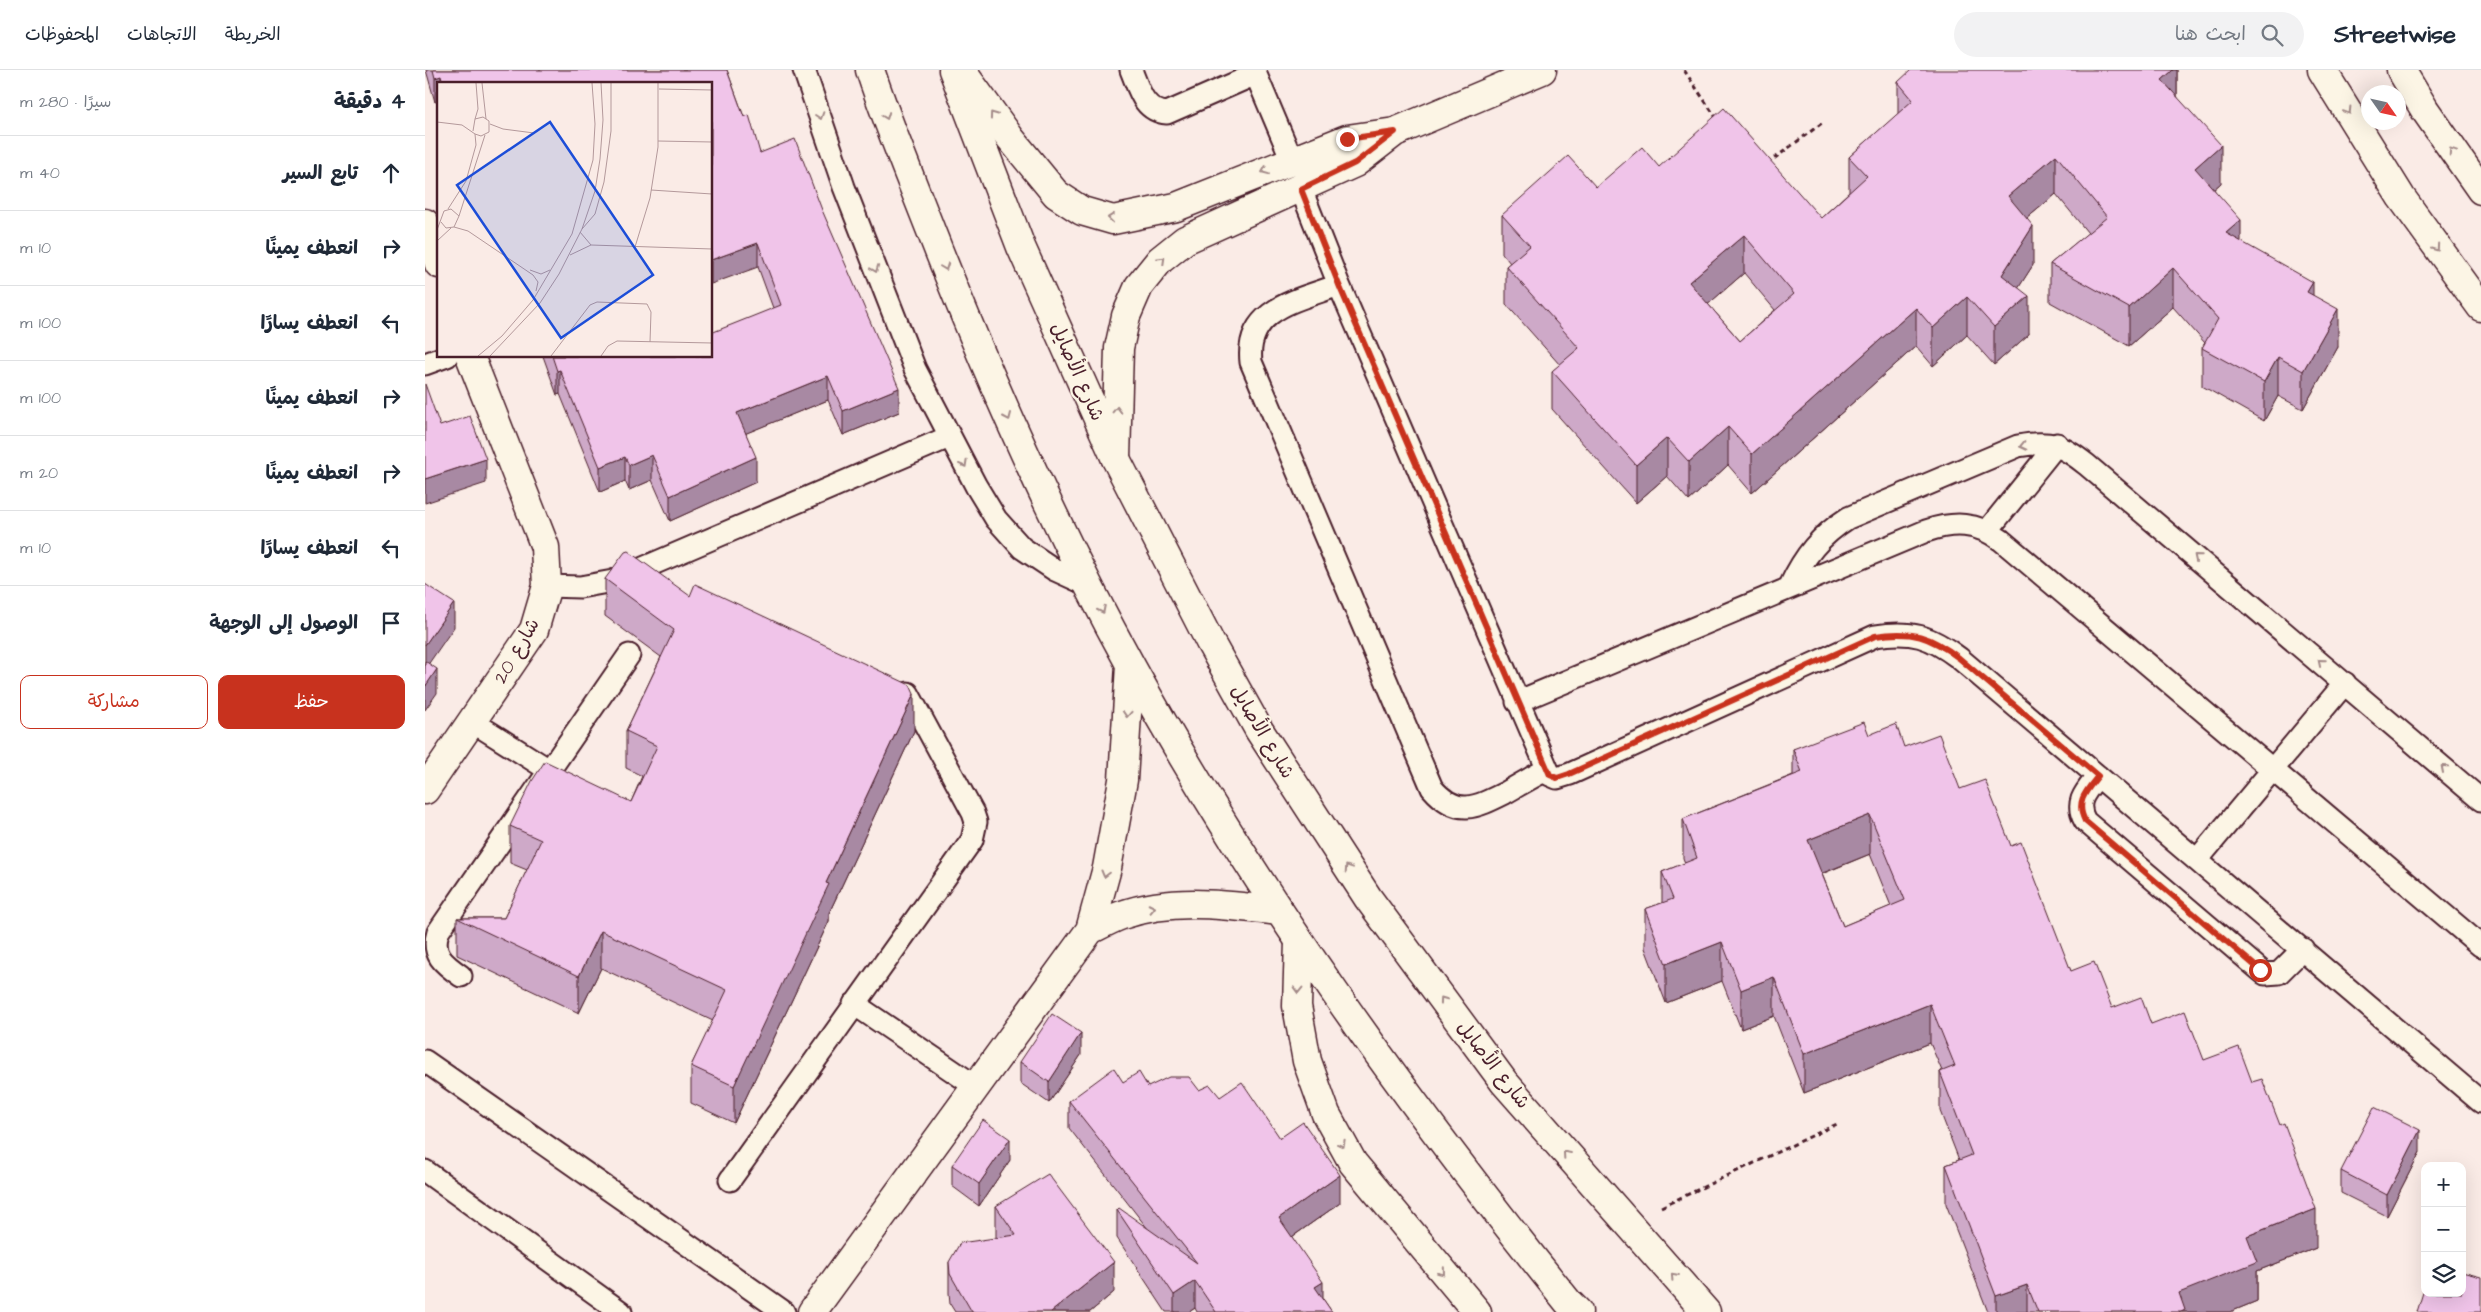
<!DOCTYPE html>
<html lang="ar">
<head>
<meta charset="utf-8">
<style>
	:root { --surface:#fff; --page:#f2f2f3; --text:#1f2937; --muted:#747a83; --line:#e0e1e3; --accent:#c8321e }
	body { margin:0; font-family:"Architects Daughter","Playpen Sans Arabic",sans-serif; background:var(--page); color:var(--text); direction:rtl }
	.controls { position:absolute; right:15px; bottom:15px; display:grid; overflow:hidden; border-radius:10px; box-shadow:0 5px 20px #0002 }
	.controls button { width:45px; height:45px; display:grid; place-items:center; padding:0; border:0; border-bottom:1px solid var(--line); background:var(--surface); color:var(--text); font:25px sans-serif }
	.compass { position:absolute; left:1936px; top:15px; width:45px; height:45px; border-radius:50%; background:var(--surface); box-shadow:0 5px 20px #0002; rotate:124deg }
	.stop { position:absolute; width:15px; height:15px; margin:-11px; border:4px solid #c8321e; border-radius:50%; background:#fff }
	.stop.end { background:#c8321e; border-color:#fff; box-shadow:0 1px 5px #0008 }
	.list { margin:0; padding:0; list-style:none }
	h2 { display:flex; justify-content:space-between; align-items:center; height:65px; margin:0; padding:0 20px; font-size:21px }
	h2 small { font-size:16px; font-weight:400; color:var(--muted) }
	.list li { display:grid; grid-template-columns:32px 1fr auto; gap:15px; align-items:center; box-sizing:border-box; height:75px; padding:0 20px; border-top:1px solid var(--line) }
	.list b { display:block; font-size:19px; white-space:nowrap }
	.list em { font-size:16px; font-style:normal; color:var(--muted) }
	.actions { display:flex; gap:10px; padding:15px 20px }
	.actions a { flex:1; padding:11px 0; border:1px solid var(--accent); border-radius:10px; text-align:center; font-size:18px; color:var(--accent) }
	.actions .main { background:var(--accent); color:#fff }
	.icon { flex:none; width:28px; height:28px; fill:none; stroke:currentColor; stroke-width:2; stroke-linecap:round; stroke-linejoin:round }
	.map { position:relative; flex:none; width:2056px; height:1242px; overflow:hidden; direction:ltr }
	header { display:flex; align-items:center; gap:30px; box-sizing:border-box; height:70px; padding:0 25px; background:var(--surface); border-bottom:1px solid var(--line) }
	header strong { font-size:24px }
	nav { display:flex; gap:28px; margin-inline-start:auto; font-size:18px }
	.search { width:350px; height:45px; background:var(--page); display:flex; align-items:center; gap:12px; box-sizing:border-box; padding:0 18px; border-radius:28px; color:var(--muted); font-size:19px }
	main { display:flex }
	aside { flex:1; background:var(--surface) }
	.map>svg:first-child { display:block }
</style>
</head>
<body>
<header>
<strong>Streetwise</strong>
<div class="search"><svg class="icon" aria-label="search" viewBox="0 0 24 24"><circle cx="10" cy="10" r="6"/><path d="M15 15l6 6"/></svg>ابحث هنا</div>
<nav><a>الخريطة</a><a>الاتجاهات</a><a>المحفوظات</a></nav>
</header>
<main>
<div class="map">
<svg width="2056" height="1242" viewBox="0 0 2056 1242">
	<rect width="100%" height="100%" fill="#faebe6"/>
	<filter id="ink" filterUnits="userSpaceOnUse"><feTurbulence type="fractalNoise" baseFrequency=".02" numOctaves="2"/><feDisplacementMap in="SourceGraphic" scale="10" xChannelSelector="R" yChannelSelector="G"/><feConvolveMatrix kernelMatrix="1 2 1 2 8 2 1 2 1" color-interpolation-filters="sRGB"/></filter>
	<g filter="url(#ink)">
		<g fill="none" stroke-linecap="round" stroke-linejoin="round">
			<defs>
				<path id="lane" d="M 379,0 L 419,117 L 490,299 L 551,416 L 571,449 L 597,478 L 630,500 L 665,516
					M 706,0 C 714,19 718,41 742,43 L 831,4
					M 829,0 L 867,90
					M 876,119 L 914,215 L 1125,705 L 1132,708 L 1145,704 L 1450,566 C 1487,560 1505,566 1534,588 L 2056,1032
					M 914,215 C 874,230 820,238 826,292 L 1007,718 C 1032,747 1050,738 1080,723 C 1094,715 1107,707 1121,700
					M 0,294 L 22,286
					M 1563,460 L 1632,374
					M 122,516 L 155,517 L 188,511 L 524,367
					M 1365,516 C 1379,486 1395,466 1423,448 L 1593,376 C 1626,370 1637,375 1662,395 L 2056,730
					M 1092,632 L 1501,461 C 1529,452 1551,452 1576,470 L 2056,876
					M 48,652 L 124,700
					M 1673,706 C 1661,721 1649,732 1660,751 L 1835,900 L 1840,904 L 1854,903 L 1878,879
					M 1772,790 L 1920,613
					M 36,906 C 19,894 6,885 13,862 L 204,585
					M 429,934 L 550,1016
					M 0,991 L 359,1242
					M 0,1101 L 196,1242
					M 305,1110 L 547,770 L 551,752 L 548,743 L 483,623"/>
				<path id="street" d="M 536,0 L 586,69 L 631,124 L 657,141 L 688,150 L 751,137 L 922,69 L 970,62 L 1117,0
					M 1897,0 L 1976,127 L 2056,237
					M 1976,0 L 2000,40 L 2056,120
					M 0,153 L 14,194
					M 691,389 L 694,278 L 701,246 L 714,216 L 735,190 L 760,170 L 930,93 L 970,62
					M 0,720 L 109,560 L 122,516 L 120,477 L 45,286
					M 665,860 C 675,855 686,849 697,845 C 748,827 801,835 854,841
					M 874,871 L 872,936 L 882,991 L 901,1044 L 928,1093 L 1052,1242
					M 387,1242 L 665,860 L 682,798 L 698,710 L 705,595"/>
				<path id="secondary" d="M 445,0 C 463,54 485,107 506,161 C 564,309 629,456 706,596 C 830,822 982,1032 1143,1232 L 1153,1242
					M 528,0 L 596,177 L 691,389 L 785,572 L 834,660 L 943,828 L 1079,1012 L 1281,1242"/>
			</defs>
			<use href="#lane" stroke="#4a1f2b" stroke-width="25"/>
			<use href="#street" stroke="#4a1f2b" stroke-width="31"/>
			<use href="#secondary" stroke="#4a1f2b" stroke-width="31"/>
			<path stroke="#4a1f2b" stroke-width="3" stroke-dasharray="5 4" stroke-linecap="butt" d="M 1259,0 L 1292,49
				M 1342,94 L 1397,53
				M 1236,1137 L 1412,1054"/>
			<use href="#lane" stroke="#fcf5e5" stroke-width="21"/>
			<use href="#street" stroke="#fcf5e5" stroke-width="28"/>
			<use href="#secondary" stroke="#fcf5e5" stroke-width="28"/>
		</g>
		<path fill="#cea9c8" stroke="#4a1f2b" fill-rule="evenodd" d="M 1,0 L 302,0 L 319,47 L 335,83 L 474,342 L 418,365 L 403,330 L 321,363 L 331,412 L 245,451 L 227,410 L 204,420 L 200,411 L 175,422 L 135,324 L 132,325 L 118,286 L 286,286 L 348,238 L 333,197 L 286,14 L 14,14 L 10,32 Z
			M 1752,0 L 1752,26 L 1796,113 L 1789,119 L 1816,172 L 1888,225 L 1913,277 L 1878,339 L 1853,326 L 1839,351 L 1777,316 L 1777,278 L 1780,273 L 1748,237 L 1704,276 L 1625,232 L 1625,194 L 1663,163 L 1631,124 L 1602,148 L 1608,195 L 1593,218 L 1604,264 L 1569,295 L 1542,265 L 1508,296 L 1491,276 L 1327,423 L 1303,395 L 1264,431 L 1242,406 L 1211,433 L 1127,339 L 1127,301 L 1135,295 L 1081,234 L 1081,196 L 1085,193 L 1077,183 L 1077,145 L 1171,117 L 1234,97 L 1396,148 L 1424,122 L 1424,87 L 1473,44 L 1473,12 ZM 1319,203 L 1350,240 L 1315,271 L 1283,234 Z
			M 180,509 L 265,526 L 489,661 L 404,843 L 404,851 L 309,1053 L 266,1033 L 266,996 L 288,951 L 176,898 L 154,943 L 32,885 L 32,848 L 79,848 L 102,800 L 85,793 L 85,756 L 206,732 L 217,706 L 201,698 L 201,661 L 236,587 L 180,546 Z
			M 1444,665 L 1479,677 L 1535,719 L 1586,776 L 1646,901 L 1687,938 L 1726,954 L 1779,990 L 1891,1178 L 1832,1201 L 1832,1231 L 1805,1242 L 1563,1242 L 1521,1134 L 1521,1095 L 1534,1090 L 1515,1041 L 1515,1002 L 1517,1001 L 1505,973 L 1379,1023 L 1349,946 L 1316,959 L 1297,911 L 1241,933 L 1220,878 L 1220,839 L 1237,833 L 1237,802 L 1260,793 L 1258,788 L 1258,749 L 1368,705 L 1368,679 ZM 1445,784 L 1466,836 L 1418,856 L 1397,804 Z
			M 656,985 L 624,1033 L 595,1013 L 595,992 Z
			M 698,1012 L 723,1017 L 774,1020 L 795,1027 L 855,1068 L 915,1133 L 867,1167 L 898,1229 L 907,1242 L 772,1242 L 770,1238 L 764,1242 L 741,1242 L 692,1168 L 692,1140 L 723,1159 L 644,1058 L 644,1031 Z
			M 1995,1082 L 1962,1146 L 1916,1123 L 1916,1101 Z
			M 585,1090 L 554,1136 L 527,1116 L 527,1095 Z
			M 571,1136 L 689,1222 L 665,1242 L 530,1242 L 525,1234 L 524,1223 L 524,1192 L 571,1168 Z"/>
		<path fill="#a889a3" stroke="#4a1f2b" d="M 1748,0 L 1752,0 L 1752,35 L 1737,10 Z
			M 16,6 L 16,14 L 14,14 L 14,31 L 10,32 L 10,8 Z
			M 1796,75 L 1796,113 L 1770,136 L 1770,98 Z
			M 1631,85 L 1631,124 L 1583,164 L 1583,126 Z
			M 1816,150 L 1816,188 L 1801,163 Z
			M 1608,156 L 1608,195 L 1577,244 L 1577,205 Z
			M 1319,165 L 1319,203 L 1264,251 L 1264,212 Z
			M 333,173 L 333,197 L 286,214 L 286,190 Z
			M 1748,198 L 1748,237 L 1704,276 L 1704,238 Z
			M 1888,212 L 1888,250 L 1882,222 Z
			M 1604,226 L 1604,264 L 1569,295 L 1569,257 Z
			M 1542,227 L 1542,265 L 1508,296 L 1508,258 Z
			M 1491,238 L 1491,276 L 1327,423 L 1327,384 Z
			M 1913,239 L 1913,277 L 1878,339 L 1878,301 Z
			M 1853,287 L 1853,326 L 1839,351 L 1839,312 Z
			M 135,300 L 135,324 L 132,325 L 132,301 Z
			M 403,306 L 403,330 L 312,367 L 312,343 Z
			M 474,318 L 474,342 L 418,365 L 418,341 Z
			M 1303,357 L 1303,395 L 1264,431 L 1264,392 Z
			M 1242,368 L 1242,406 L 1211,433 L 1211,395 Z
			M 227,385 L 227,410 L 204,420 L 204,395 Z
			M 200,387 L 200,411 L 175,422 L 175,397 Z
			M 331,387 L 331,412 L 245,451 L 245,426 Z
			M 61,389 L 61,413 L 0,433 L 0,409 Z
			M 29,533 L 29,557 L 0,599 L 0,575 Z
			M 12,599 L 12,623 L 0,640 L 0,617 Z
			M 489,624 L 489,661 L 404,843 L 404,851 L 309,1053 L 309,1016 L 401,813 Z
			M 1445,745 L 1445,784 L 1383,809 L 1383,770 Z
			M 176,861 L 176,898 L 154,943 L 154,906 Z
			M 1297,872 L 1297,911 L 1241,933 L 1241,894 Z
			M 1349,907 L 1349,946 L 1316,959 L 1316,920 Z
			M 1505,934 L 1505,973 L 1379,1023 L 1379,984 Z
			M 656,963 L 656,985 L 624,1033 L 624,1012 Z
			M 1995,1060 L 1995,1082 L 1962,1146 L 1962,1125 Z
			M 585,1069 L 585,1090 L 554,1136 L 554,1114 Z
			M 915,1105 L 915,1133 L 854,1176 L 854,1148 Z
			M 1891,1139 L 1891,1178 L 1832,1201 L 1832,1231 L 1805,1242 L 1754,1242 L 1754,1223 L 1822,1166 Z
			M 689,1192 L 689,1222 L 665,1242 L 626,1242 Z
			M 770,1211 L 770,1238 L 764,1242 L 749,1242 L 749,1225 Z
			M 898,1212 L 898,1240 L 890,1217 Z
			M 1602,1215 L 1602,1242 L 1571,1242 L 1571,1226 Z"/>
		<path fill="#f0c4e9" stroke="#4a1f2b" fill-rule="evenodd" d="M 8,0 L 302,0 L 319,47 L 324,45 L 335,83 L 370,69 L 397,140 L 474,318 L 418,341 L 403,306 L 312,343 L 331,387 L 245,426 L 227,385 L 204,395 L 200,387 L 175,397 L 135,300 L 132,301 L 127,286 L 286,286 L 286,263 L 356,235 L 333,173 L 286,190 L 286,14 L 18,14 L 16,6 L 10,8 Z
			M 1486,0 L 1748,0 L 1737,10 L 1796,75 L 1770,98 L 1816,150 L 1801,163 L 1888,212 L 1882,222 L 1913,239 L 1878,301 L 1853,287 L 1839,312 L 1777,278 L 1793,249 L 1748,198 L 1704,238 L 1625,194 L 1682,147 L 1631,85 L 1583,126 L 1608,156 L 1577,205 L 1604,226 L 1569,257 L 1542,227 L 1508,258 L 1491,238 L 1327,384 L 1303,357 L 1264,392 L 1242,368 L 1211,395 L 1127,301 L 1154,278 L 1081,196 L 1105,176 L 1077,145 L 1143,86 L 1171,117 L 1217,77 L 1234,97 L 1299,38 L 1396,148 L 1442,106 L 1424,87 L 1488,30 L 1473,12 ZM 1319,165 L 1369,224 L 1315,271 L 1264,212 Z
			M 0,314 L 15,356 L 45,346 L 61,389 L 0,409 Z
			M 203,481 L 265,526 L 270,514 L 485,615 L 489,624 L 401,813 L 404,814 L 309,1016 L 266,996 L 302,920 L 176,861 L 154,906 L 32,848 L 79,848 L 116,770 L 85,756 L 107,711 L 120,691 L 206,732 L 232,676 L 201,661 L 249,560 L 180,509 L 200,482 Z
			M 0,514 L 29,533 L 0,575 Z
			M 0,591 L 12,599 L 0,617 Z
			M 1439,652 L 1444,665 L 1471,654 L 1479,677 L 1514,664 L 1535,719 L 1560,710 L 1586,776 L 1596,772 L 1646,901 L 1669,892 L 1687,938 L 1716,927 L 1726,954 L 1760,941 L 1779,990 L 1814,977 L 1827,1012 L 1837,1009 L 1855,1055 L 1859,1053 L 1891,1139 L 1822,1166 L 1832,1192 L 1754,1223 L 1760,1240 L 1756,1242 L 1613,1242 L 1602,1215 L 1571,1226 L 1521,1095 L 1547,1085 L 1515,1002 L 1530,996 L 1505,934 L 1379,984 L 1349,907 L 1316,920 L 1297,872 L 1241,894 L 1220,839 L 1248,829 L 1237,802 L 1272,788 L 1258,749 L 1377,702 L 1368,679 ZM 1445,745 L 1480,830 L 1418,856 L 1383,770 Z
			M 627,944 L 656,963 L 624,1012 L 595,992 Z
			M 689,998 L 698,1012 L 714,1002 L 723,1017 L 744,1007 L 764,1007 L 774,1020 L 785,1015 L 795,1027 L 817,1012 L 855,1068 L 878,1052 L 915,1105 L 854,1148 L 898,1212 L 890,1217 L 907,1242 L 791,1242 L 770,1211 L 749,1225 L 692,1140 L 694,1138 L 772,1193 L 644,1031 Z
			M 1949,1037 L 1995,1060 L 1962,1125 L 1916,1101 Z
			M 558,1050 L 585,1069 L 554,1114 L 527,1095 Z
			M 623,1104 L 689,1192 L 626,1242 L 547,1242 L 525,1204 L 524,1192 L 535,1173 L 591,1165 L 571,1136 Z
			M 2037,1202 L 2056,1207 L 2056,1242 L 1992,1242 L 2000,1216 L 2000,1223 L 2037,1223 Z"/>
		<defs><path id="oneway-chevron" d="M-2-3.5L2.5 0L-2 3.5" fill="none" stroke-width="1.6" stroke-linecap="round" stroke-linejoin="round" transform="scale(1.25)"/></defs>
		<g stroke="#a38a88">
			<use href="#oneway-chevron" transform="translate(1923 41) rotate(58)"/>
			<use href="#oneway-chevron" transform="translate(568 45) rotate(-126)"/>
			<use href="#oneway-chevron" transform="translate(395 46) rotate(72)"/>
			<use href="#oneway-chevron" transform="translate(461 46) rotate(69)"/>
			<use href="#oneway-chevron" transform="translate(2027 81) rotate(-124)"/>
			<use href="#oneway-chevron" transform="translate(840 101) rotate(158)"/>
			<use href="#oneway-chevron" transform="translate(686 148) rotate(-174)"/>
			<use href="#oneway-chevron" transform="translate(2011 178) rotate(55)"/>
			<use href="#oneway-chevron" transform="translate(737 190) rotate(-44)"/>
			<use href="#oneway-chevron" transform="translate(520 197) rotate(69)"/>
			<use href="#oneway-chevron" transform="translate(450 199) rotate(69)"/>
			<use href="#oneway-chevron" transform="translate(692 340) rotate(-88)"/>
			<use href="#oneway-chevron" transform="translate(583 347) rotate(66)"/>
			<use href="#oneway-chevron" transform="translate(1598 376) rotate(167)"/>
			<use href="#oneway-chevron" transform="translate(539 394) rotate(61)"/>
			<use href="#oneway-chevron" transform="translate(1772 487) rotate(-140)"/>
			<use href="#oneway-chevron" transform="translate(677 540) rotate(63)"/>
			<use href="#oneway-chevron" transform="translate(1896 592) rotate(-140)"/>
			<use href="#oneway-chevron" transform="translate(702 644) rotate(94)"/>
			<use href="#oneway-chevron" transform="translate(2019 698) rotate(-139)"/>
			<use href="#oneway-chevron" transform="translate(923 798) rotate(-124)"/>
			<use href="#oneway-chevron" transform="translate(680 804) rotate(105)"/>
			<use href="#oneway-chevron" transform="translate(727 838) rotate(-12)"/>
			<use href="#oneway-chevron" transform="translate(873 920) rotate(91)"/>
			<use href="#oneway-chevron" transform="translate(1018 930) rotate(-126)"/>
			<use href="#oneway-chevron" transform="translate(917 1074) rotate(61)"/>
			<use href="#oneway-chevron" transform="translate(1141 1084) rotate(-131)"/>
			<use href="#oneway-chevron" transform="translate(1017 1202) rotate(51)"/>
			<use href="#oneway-chevron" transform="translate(1249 1206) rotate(-132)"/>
		</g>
	</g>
	<g fill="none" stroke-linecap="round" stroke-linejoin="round" filter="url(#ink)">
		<path stroke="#c8321e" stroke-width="6" d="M 922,69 L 970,62 L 930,93 L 876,119 L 914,215 L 1125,705 L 1132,708 L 1144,704 L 1450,566 C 1487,560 1505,566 1534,588 L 1673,706 C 1661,721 1650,732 1660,751 L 1835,900"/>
	</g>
	<g text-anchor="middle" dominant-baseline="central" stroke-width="4.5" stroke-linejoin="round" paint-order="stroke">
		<g font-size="19" fill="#4a1f2b" stroke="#fcf5e5">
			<text transform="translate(652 302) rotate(66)">شارع الأصايل</text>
			<text transform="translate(92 581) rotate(-60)">شارع 20</text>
			<text transform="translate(837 662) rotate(59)">شارع الأصايل</text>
			<text transform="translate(1068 995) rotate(52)">شارع الأصايل</text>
		</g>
	</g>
	<g transform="translate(12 12)">
		<rect width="275" height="275" fill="#faebe6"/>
		<path fill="none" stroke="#b4999b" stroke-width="1" d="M 45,1 L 49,37M 222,7 L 275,8M 38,37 L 41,27 L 39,1M 0,40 L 25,43 L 38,52 L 44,54 L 52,50 L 52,39 L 46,35 L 38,37 L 36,49M 53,42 L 66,47 L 97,51M 221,59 L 275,60M 214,108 L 275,112M 11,127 L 29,99 L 39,63 L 38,52M 22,134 L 48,53M 17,145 L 31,149 L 96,193 L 101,200 L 99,209M 145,147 L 158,132 L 167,100 L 174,49 L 174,1M 0,148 L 7,129 L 14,127 L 22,134 L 17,145 L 9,146 L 4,140M 143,150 L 154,163M 0,159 L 14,146M 198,165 L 213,116 L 221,65 L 221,1M 133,173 L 154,163 L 275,167M 93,188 L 104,192 L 113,188M 41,274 L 65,254 L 96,218 L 135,152 L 156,78 L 158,42 L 155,1M 53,274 L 103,221 L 122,192 L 145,147 L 158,109 L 163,77 L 166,38 L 164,1M 114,274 L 153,223 L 160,220 L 210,222 L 214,230 L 213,260M 164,274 L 171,264 L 180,259 L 275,261"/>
		<path fill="#1d4ed8" fill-opacity="0.15" stroke="#1d4ed8" stroke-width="2.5" d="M 113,40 L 216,193 L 124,256 L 20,103 Z"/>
		<rect width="275" height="275" fill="none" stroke="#4a1f2b" stroke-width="2.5"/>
	</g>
</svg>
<div class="controls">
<button>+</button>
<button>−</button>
<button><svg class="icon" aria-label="layers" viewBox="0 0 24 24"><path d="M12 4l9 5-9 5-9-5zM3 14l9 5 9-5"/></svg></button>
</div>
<svg class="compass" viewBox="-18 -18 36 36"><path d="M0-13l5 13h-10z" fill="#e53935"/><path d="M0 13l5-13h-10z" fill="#747a83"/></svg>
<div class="stop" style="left:1835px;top:900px"></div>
<div class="stop end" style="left:922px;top:69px"></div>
</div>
<aside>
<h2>4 دقيقة<small>سيرًا · 280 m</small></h2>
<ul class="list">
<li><svg class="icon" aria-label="ahead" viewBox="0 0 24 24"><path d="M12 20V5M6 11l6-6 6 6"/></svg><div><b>تابع السير</b></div><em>40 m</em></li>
<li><svg class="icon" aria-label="right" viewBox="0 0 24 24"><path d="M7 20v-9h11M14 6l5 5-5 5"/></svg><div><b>انعطف يمينًا</b></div><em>10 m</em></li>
<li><svg class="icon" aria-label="left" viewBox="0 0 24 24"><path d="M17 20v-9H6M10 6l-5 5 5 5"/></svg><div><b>انعطف يسارًا</b></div><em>100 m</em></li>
<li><svg class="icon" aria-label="right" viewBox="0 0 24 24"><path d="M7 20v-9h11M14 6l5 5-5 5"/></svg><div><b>انعطف يمينًا</b></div><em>100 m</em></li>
<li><svg class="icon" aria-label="right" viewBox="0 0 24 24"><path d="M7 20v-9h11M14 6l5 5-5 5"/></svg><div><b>انعطف يمينًا</b></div><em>20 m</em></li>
<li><svg class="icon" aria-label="left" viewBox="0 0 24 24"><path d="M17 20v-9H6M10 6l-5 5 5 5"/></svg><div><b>انعطف يسارًا</b></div><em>10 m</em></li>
<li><svg class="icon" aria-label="arrive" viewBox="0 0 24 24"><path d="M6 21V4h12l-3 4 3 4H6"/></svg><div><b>الوصول إلى الوجهة</b></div></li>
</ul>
<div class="actions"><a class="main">حفظ</a><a>مشاركة</a></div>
</aside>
</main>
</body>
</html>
